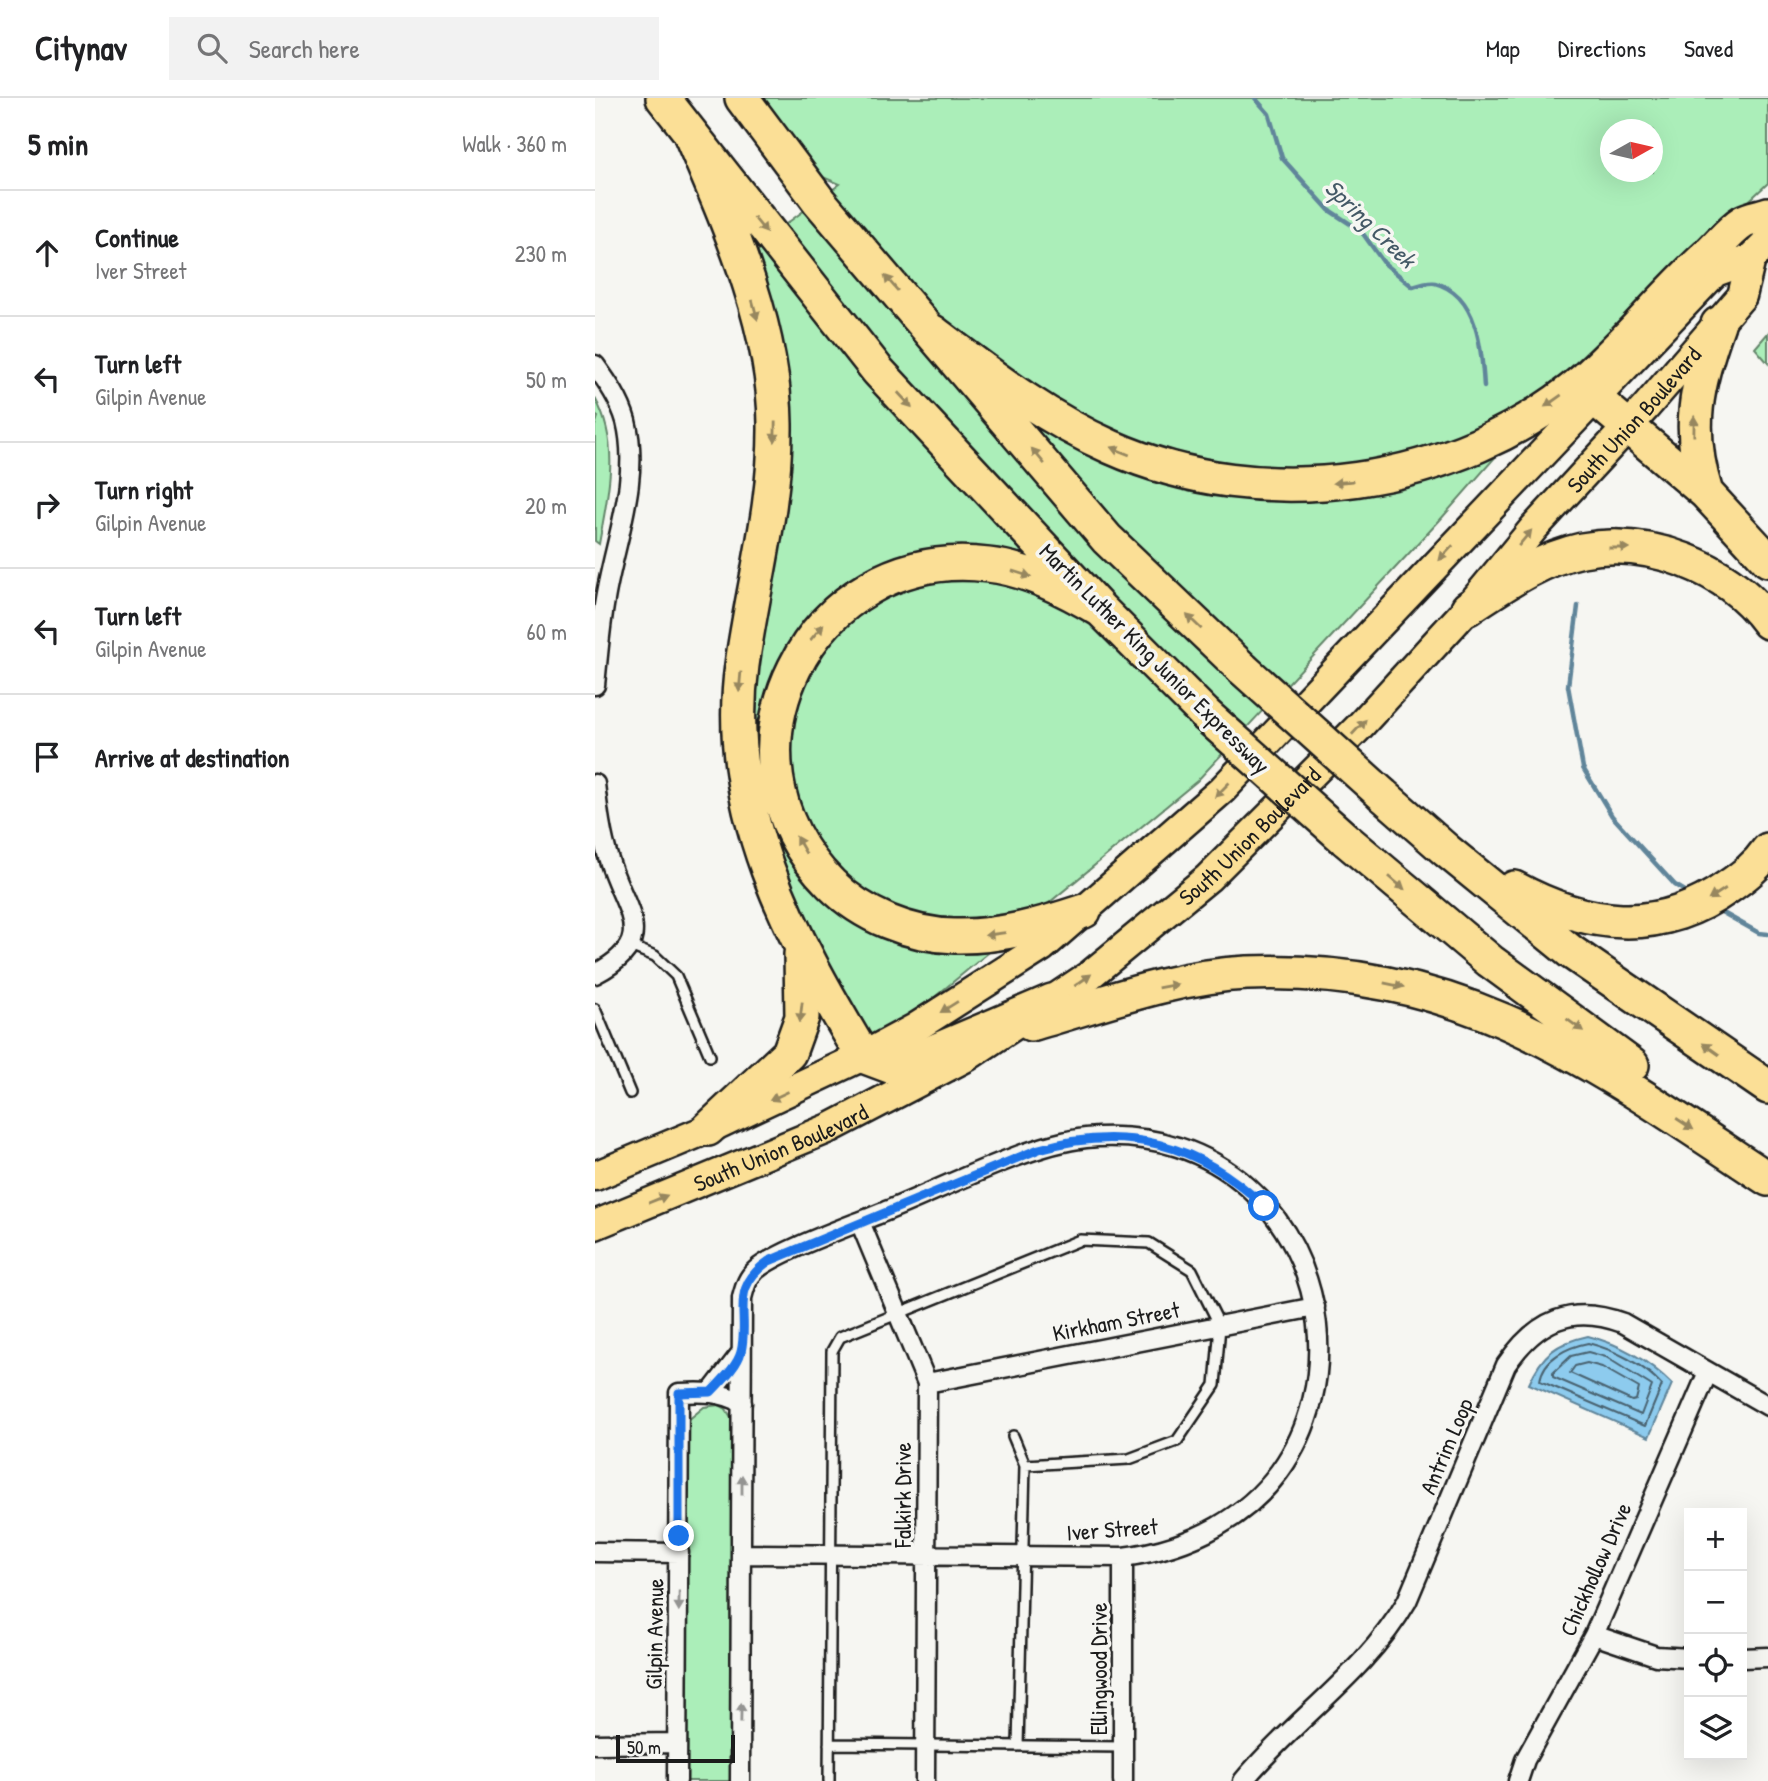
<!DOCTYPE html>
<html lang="en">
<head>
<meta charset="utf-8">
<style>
	:root { --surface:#fff; --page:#f2f2f2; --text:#202124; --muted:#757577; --line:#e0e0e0 }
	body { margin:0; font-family:"Patrick Hand",sans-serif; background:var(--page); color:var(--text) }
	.controls { position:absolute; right:21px; bottom:21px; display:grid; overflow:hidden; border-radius:0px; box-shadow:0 7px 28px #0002 }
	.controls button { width:63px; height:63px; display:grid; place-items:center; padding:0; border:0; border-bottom:2px solid var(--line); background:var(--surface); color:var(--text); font:35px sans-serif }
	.compass { position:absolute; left:1005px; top:21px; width:63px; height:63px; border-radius:50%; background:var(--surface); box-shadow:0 7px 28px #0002; rotate:82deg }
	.scale { position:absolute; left:21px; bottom:18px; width:119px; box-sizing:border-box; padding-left:7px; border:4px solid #1c1c1c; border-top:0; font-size:19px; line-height:24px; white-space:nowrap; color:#1c1c1c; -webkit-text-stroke:5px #f6f6f2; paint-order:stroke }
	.stop { position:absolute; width:21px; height:21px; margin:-16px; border:5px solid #1a73e8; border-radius:50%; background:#fff }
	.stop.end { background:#1a73e8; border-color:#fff; box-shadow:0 2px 7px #0008 }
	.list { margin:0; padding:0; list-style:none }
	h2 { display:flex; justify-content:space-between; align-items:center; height:91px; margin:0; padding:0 28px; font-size:30px }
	h2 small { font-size:23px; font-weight:400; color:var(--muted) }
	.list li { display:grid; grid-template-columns:46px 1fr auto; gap:21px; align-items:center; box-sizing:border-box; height:126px; padding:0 28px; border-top:2px solid var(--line) }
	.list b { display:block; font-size:26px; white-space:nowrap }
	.list p { margin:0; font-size:23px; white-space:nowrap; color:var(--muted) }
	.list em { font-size:23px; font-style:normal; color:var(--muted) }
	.icon { flex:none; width:38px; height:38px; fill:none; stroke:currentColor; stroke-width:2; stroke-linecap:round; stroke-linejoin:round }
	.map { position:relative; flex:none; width:1173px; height:1683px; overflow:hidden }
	header { display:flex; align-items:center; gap:42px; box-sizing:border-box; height:98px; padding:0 35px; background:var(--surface); border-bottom:2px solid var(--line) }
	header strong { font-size:33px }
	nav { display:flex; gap:38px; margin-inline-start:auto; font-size:24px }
	.search { width:490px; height:63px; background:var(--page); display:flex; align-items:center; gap:18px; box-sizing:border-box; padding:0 24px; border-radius:0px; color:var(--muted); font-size:26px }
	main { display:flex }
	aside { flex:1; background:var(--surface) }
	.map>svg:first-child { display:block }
</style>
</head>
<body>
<header>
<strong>Citynav</strong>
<div class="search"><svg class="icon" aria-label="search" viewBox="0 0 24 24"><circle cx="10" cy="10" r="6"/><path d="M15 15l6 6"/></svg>Search here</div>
<nav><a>Map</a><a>Directions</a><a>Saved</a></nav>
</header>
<main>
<aside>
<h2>5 min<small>Walk · 360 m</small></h2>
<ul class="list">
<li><svg class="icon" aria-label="ahead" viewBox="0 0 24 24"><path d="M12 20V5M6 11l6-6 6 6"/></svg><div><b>Continue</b><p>Iver Street</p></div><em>230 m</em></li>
<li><svg class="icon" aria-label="left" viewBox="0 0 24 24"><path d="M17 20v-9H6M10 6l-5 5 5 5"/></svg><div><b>Turn left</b><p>Gilpin Avenue</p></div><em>50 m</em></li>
<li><svg class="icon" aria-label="right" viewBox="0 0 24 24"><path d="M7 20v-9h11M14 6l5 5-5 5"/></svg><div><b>Turn right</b><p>Gilpin Avenue</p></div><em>20 m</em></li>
<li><svg class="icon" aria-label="left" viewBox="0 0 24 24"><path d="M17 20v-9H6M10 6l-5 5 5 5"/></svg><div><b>Turn left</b><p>Gilpin Avenue</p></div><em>60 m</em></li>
<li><svg class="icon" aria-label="arrive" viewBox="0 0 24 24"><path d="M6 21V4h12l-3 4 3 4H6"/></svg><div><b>Arrive at destination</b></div></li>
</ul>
</aside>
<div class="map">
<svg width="1173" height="1683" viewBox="0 0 1173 1683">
	<rect width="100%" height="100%" fill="#f6f6f2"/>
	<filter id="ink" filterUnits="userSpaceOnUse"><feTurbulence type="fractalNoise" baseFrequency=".0143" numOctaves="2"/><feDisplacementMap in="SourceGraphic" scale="14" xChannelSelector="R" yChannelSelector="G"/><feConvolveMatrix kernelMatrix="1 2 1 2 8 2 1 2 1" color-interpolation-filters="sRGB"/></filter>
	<g filter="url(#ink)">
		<path fill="#abeeb9" stroke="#64856a" stroke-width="2" fill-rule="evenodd" d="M 151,0 L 1173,0 L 1173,85 L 945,298 L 865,342 L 758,370 L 711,373 L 642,369 L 595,361 L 610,387 C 658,393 707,398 755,393 C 808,387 861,364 911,347 L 845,422 L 602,683 L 268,958 L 188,815 L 146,677 L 147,568 L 172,428 L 180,341 L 174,267 L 148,168 L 191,126 L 245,86 L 196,66 ZM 1016,32 L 1058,32 L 1058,74 L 1016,74 Z
			M 1173,235 L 1173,265 L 1160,250 Z
			M 0,300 C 26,348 13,395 4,446 L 0,443 L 0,328 L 3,319 L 0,317 Z
			M 124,1307 L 131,1311 L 140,1326 L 138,1683 L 90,1683 L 92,1323 L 109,1309 Z"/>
		<path fill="#8dcbee" stroke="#60859a" stroke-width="2" d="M 993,1238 C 1025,1246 1053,1262 1077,1286 L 1054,1339 L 934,1286 C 947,1256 961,1245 993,1238 Z"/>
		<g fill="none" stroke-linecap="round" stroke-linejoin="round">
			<path stroke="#496270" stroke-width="2" d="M 993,1245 C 1020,1252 1048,1266 1067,1287 L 1050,1328 L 945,1283 C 948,1260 973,1249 993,1245 Z
				M 993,1254 L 1011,1259 L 1057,1288 L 1046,1317 L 958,1279 L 958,1275 L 976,1258 Z
				M 992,1265 L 1007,1269 L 1044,1290 L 1041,1302 L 1037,1303 L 975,1275 L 980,1268 Z"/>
			<path stroke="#60859a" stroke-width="4.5" d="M 660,0 L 674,16 L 687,60 L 734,112 L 766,133 L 789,165 L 818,189 C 824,187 834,184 840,185 C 883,196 887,253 889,289
				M 983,508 L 973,588 L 988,670 L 1017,718 L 1080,787 L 1095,796
				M 1121,811 L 1164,835 L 1173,836"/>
			<defs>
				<path id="service" d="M 35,848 L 60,858 L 81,878 L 115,958
					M 0,911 L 35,995
					M 418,1338 L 430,1367 L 423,1648
					M 234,1646 L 528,1649
					M 234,1683 L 237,1253 L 245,1239 L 485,1142 L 554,1145 L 597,1172 L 625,1228 L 620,1287 L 582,1343 L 534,1361 L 430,1367"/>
				<path id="minor" d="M 0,267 C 13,285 25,302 31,323 C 46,382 19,445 10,502 C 5,530 3,559 0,587
					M 0,686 C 3,712 6,737 14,762 C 29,812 66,842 0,876
					M 265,1124 L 332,1285 L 330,1683
					M 332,1285 L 720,1209
					M 116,1294 L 146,1255
					M 0,1454 L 84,1455
					M 999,1537 L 1061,1558 L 1094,1560
					M 1147,1560 L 1173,1559
					M 0,1646 L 82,1645
					M 82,1683 L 84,1295 C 107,1294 126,1293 147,1305
					M 145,1683 L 147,1200 C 150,1189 152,1180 161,1172 C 182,1153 261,1126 291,1113 C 347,1091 433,1046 491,1040 C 763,1014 822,1420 528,1459 L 147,1456
					M 528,1683 L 528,1459
					M 648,1683 C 700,1620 770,1576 812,1503 L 911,1267 C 941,1222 977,1206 1028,1225 L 1173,1308
					M 923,1683 L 930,1662 L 999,1537 L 1113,1274"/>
				<g id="primary">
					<path d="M 0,1078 L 113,1031 L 268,958 L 320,930 L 447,849 L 627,692 L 1120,174 L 1156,161 L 1173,144"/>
					<path id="s1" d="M 0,1127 L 235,1030 L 373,958 L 495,877 L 613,780 L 763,630 L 873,510 L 939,430 L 1050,310 L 1147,198 L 1156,161"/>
				</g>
				<path id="motorway" d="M 68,0 L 283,273 L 506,512 L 610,616
					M 147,0 L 224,103 L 512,441 L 648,571
					M 94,33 C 133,125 179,225 180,326 C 181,408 158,487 147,567 C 127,712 196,838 268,958 L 300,970 L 457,903
					M 338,234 C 395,277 450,320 516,349 C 668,417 862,390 990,281 C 1033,243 1070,196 1113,157 C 1124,147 1135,132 1148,124 C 1155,120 1165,119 1173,116
					M 998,299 L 1111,395 L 1173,462
					M 1111,395 C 1091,331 1101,287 1123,226
					M 873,510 C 908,487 945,461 987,452 C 1054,439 1133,469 1173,524
					M 788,697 L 852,753 L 976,854 L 1173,989
					M 750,741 L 895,863 L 1037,967
					M 919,790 C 991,829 1063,839 1133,789 C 1149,778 1162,768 1173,752
					M 489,813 C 447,827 405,839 360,838 C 315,837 268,818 236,786 C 108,658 214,445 393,467 C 432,471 472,492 506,512
					M 436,926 C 506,906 579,878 652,875 C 871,867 1000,967 1173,1081
					M 113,1031 L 194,955 L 207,919 L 206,856"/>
			</defs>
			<use href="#service" stroke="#1c1c1c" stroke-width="14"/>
			<use href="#minor" stroke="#1c1c1c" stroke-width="23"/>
			<use href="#primary" stroke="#1c1c1c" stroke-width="33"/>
			<use href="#motorway" stroke="#1c1c1c" stroke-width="38"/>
			<use href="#service" stroke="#f6f6f2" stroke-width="9"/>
			<use href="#minor" stroke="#f6f6f2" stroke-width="18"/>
			<use href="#primary" stroke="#fbdf96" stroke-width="28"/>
			<use href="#motorway" stroke="#fbdf96" stroke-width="33"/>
			<defs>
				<path id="motorway-bridge" d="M 648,571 L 788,697
					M 610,616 L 750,741"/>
			</defs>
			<use href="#motorway-bridge" stroke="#1c1c1c" stroke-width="38" stroke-linecap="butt"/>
			<use href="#motorway-bridge" stroke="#fbdf96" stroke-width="33"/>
		</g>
		<defs><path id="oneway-solid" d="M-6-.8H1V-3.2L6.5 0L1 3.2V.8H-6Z" transform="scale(1.75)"/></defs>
		<g fill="#97875f">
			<use href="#oneway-solid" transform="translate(165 127) rotate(51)"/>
			<use href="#oneway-solid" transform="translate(296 185) rotate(-131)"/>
			<use href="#oneway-solid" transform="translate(160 212) rotate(75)"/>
			<use href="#oneway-solid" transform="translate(310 302) rotate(47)"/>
			<use href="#oneway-solid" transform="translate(958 303) rotate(145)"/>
			<use href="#oneway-solid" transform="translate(1099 328) rotate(-89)"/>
			<use href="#oneway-solid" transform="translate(180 334) rotate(91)"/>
			<use href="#oneway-solid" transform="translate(525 353) rotate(-158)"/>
			<use href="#oneway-solid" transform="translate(443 358) rotate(-130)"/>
			<use href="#oneway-solid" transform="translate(748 384) rotate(175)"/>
			<use href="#oneway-solid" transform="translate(930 440) rotate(-50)"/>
			<use href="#oneway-solid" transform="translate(1024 450)"/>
			<use href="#oneway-solid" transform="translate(851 455) rotate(133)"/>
			<use href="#oneway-solid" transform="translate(427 476) rotate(18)"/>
			<use href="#oneway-solid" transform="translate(599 524) rotate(-136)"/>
			<use href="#oneway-solid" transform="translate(222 534) rotate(-50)"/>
			<use href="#oneway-solid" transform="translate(145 584) rotate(95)"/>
			<use href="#oneway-solid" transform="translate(764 629) rotate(-47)"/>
			<use href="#oneway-solid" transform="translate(627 692) rotate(135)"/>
			<use href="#oneway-solid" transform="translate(206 747) rotate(-120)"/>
			<use href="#oneway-solid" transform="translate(802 785) rotate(40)"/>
			<use href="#oneway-solid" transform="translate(1122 796) rotate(147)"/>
			<use href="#oneway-solid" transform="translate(400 836) rotate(172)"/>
			<use href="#oneway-solid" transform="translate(488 882) rotate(-35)"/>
			<use href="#oneway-solid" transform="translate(799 887) rotate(12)"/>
			<use href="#oneway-solid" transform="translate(573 888) rotate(-10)"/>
			<use href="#oneway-solid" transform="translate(354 909) rotate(148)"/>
			<use href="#oneway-solid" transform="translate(206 914) rotate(97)"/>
			<use href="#oneway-solid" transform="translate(980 927) rotate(36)"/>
			<use href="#oneway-solid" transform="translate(1116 951) rotate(-145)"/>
			<use href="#oneway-solid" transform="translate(184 998) rotate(155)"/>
			<use href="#oneway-solid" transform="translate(1090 1026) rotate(33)"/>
			<use href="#oneway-solid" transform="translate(63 1101) rotate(-22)"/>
		</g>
		<g fill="#949492">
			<use href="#oneway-solid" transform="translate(147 1387) rotate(-90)"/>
			<use href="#oneway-solid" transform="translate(84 1503) rotate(91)"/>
			<use href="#oneway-solid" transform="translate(146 1615) rotate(-89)"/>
		</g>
	</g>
	<g fill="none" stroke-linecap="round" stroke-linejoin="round" filter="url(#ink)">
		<path stroke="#1a73e8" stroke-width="9" d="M 84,1438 L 84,1295 L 116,1294 C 126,1283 142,1269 146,1254 C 155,1216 133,1191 174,1163 L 444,1051 C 531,1026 603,1045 669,1108"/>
	</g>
	<g text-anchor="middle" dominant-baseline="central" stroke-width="7" stroke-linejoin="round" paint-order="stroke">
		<g font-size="23" fill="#1c1c1c" stroke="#f6f6f2">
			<text stroke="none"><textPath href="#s1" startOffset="1335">South Union Boulevard</textPath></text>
			<text transform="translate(560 560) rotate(45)">Martin Luther King Junior Expressway</text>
			<text stroke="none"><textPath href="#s1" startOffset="768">South Union Boulevard</textPath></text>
			<text stroke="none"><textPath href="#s1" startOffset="201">South Union Boulevard</textPath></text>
			<text transform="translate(521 1223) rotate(-11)">Kirkham Street</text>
			<text transform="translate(851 1348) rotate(-67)">Antrim Loop</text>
			<text transform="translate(307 1397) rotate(-90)">Falkirk Drive</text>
			<text transform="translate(517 1431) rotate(-4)">Iver Street</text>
			<text transform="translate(1000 1471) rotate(-66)">Chickhollow Drive</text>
			<text transform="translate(59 1536) rotate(-89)">Gilpin Avenue</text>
			<text transform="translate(503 1571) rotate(-90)">Ellingwood Drive</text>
		</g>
		<g font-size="24" font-style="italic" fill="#445966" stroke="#f6f6f2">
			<text transform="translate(776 125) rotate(44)">Spring Creek</text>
		</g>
	</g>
</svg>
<div class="controls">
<button>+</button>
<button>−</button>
<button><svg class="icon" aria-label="locate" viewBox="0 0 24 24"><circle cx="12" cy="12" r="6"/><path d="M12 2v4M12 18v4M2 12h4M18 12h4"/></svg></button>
<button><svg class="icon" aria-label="layers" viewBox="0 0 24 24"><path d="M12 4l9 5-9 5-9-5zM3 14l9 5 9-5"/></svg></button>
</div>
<svg class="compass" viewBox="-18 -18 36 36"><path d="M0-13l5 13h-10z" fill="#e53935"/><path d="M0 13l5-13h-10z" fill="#757577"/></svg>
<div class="scale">50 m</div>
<div class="stop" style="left:669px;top:1108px"></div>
<div class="stop end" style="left:84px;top:1438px"></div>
</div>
</main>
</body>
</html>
